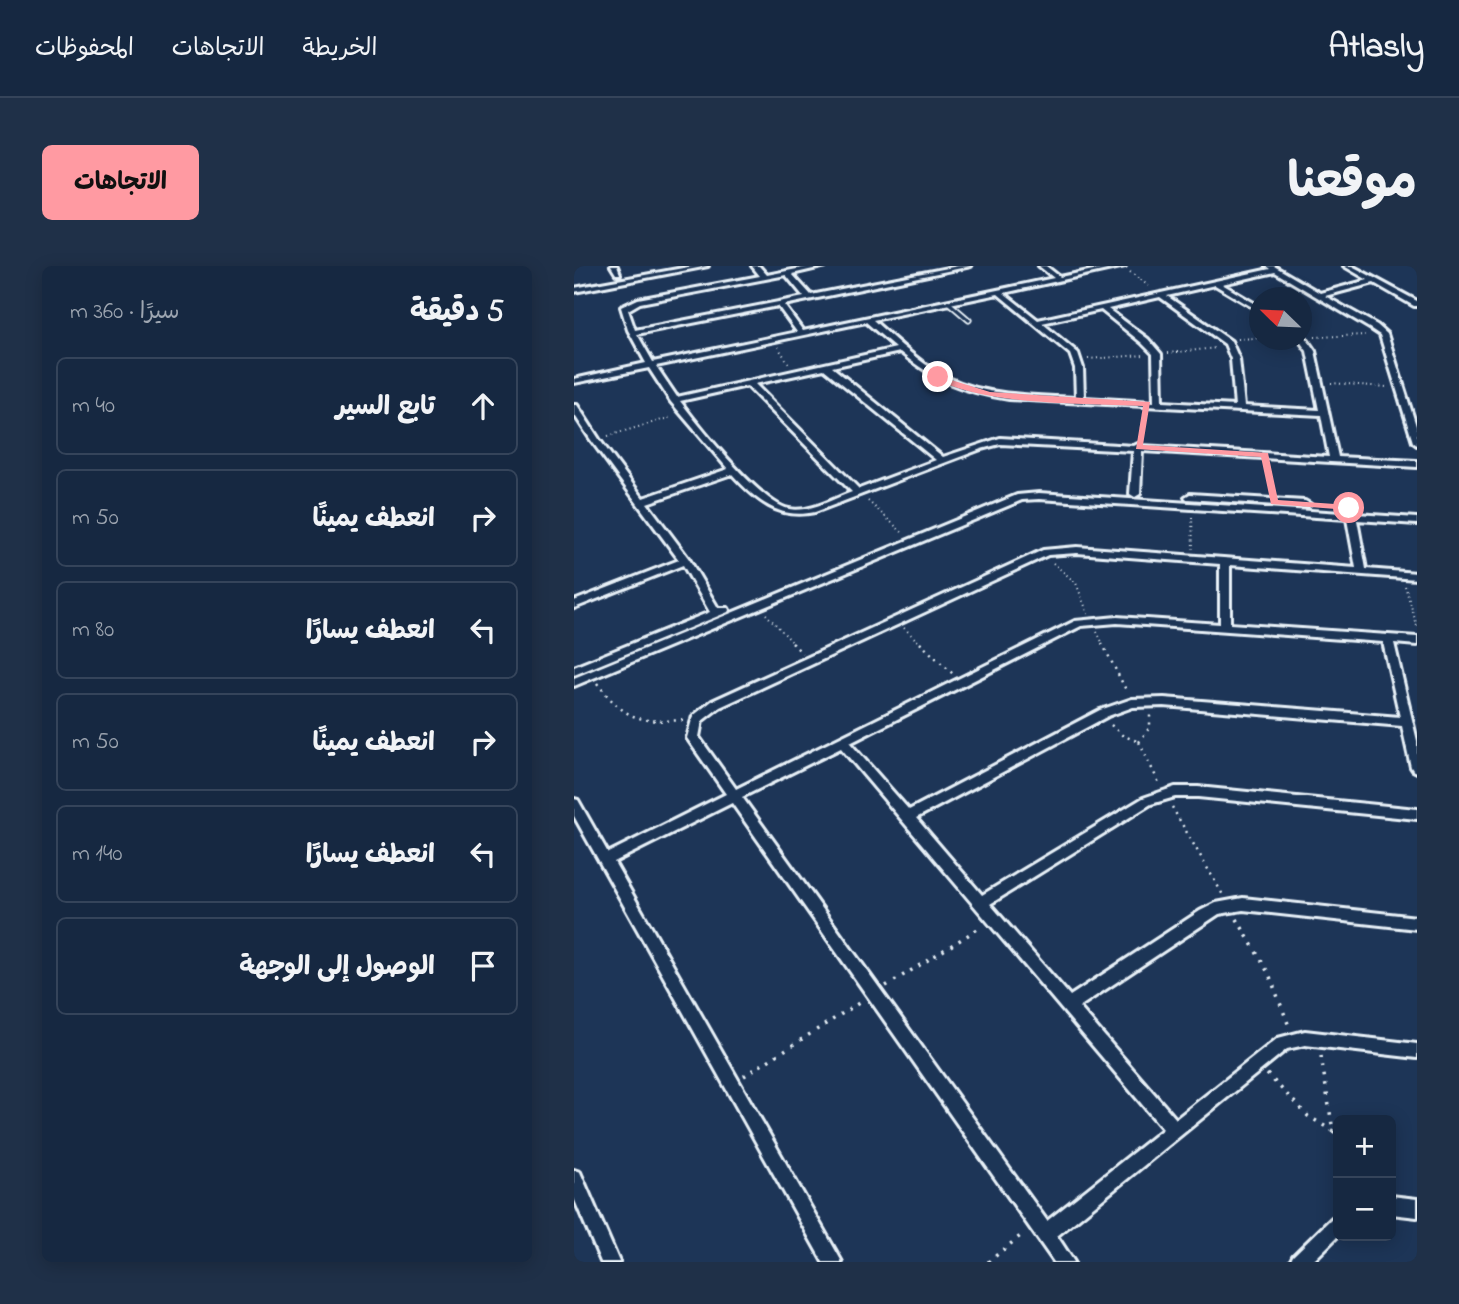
<!DOCTYPE html>
<html lang="ar">
<head>
<meta charset="utf-8">
<style>
	:root { --surface:#162841; --page:#1f3048; --text:#f1f3f6; --muted:#9ea6b1; --line:#35445a; --accent:#ff9aa2 }
	body { margin:0; font-family:"Indie Flower","Playpen Sans Arabic",sans-serif; background:var(--page); color:var(--text); direction:rtl }
	.controls { position:absolute; right:21px; bottom:21px; display:grid; overflow:hidden; border-radius:10px; box-shadow:0 4px 18px #0003 }
	.controls button { width:63px; height:63px; display:grid; place-items:center; padding:0; border:0; border-bottom:2px solid var(--line); background:var(--surface); color:var(--text); font:35px sans-serif }
	.compass { position:absolute; left:675px; top:21px; width:63px; height:63px; border-radius:50%; background:var(--surface); box-shadow:0 4px 18px #0003; rotate:293deg }
	.stop { position:absolute; width:21px; height:21px; margin:-16px; border:5px solid #ff9aa2; border-radius:50%; background:#fff }
	.stop.end { background:#ff9aa2; border-color:#fff; box-shadow:0 2px 7px #0008 }
	.list { margin:0; padding:0; list-style:none }
	h2 { display:flex; justify-content:space-between; align-items:center; height:91px; margin:0; padding:0 28px; font-size:30px }
	h2 small { font-size:23px; font-weight:400; color:var(--muted) }
	.list li { display:grid; grid-template-columns:46px 1fr auto; gap:21px; align-items:center; box-sizing:border-box; height:98px; margin:0 14px 14px; padding:0 14px; border:2px solid var(--line); border-radius:10px }
	.list b { display:block; font-size:26px; white-space:nowrap }
	.list em { font-size:23px; font-style:normal; color:var(--muted) }
	.icon { flex:none; width:38px; height:38px; fill:none; stroke:currentColor; stroke-width:2; stroke-linecap:round; stroke-linejoin:round }
	.map { position:relative; flex:none; width:843px; height:996px; overflow:hidden; direction:ltr; border-radius:10px }
	header { display:flex; align-items:center; gap:42px; box-sizing:border-box; height:98px; padding:0 35px; background:var(--surface); border-bottom:2px solid var(--line) }
	header strong { font-size:33px }
	nav { display:flex; gap:38px; margin-inline-start:auto; font-size:24px }
	.intro { display:flex; align-items:center; justify-content:space-between; box-sizing:border-box; height:168px; padding:0 42px }
	h1 { margin:0; font-size:49px }
	.button { padding:18px 32px; border-radius:10px; background:var(--accent); color:#111; font-size:24px; font-weight:700 }
	main { display:flex; gap:42px; padding:0 42px }
	aside { flex:1; background:var(--surface); border-radius:10px; box-shadow:0 4px 18px #0003 }
	.map>svg:first-child { display:block }
</style>
</head>
<body>
<header>
<strong>Atlasly</strong>
<nav><a>الخريطة</a><a>الاتجاهات</a><a>المحفوظات</a></nav>
</header>
<div class="intro"><h1>موقعنا</h1><a class="button">الاتجاهات</a></div>
<main>
<div class="map">
<svg width="843" height="996" viewBox="0 0 843 996">
	<rect width="100%" height="100%" fill="#1d3557"/>
	<filter id="ink" filterUnits="userSpaceOnUse"><feTurbulence type="fractalNoise" baseFrequency=".0143" numOctaves="2"/><feDisplacementMap in="SourceGraphic" scale="14" xChannelSelector="R" yChannelSelector="G"/><feConvolveMatrix kernelMatrix="1 2 1 2 8 2 1 2 1" color-interpolation-filters="sRGB"/></filter>
	<g filter="url(#ink)">
		<g fill="none" stroke-linecap="round" stroke-linejoin="round">
			<defs>
				<path id="service" d="M 374,36 L 395,54"/>
				<path id="minor" d="M 37,0 L 43,0 L 46,8 L 42,8 Z
					M 120,0 L 134,0 L 0,26 L 0,22 Z
					M 178,0 L 185,0 L 193,9 L 238,0 L 252,0 L 218,8 L 237,29 L 384,0 L 397,0 L 210,39 L 229,65 L 480,12 L 465,0 L 472,0 L 486,11 L 538,0 L 551,0 L 430,27 L 464,54 L 696,3 L 692,0 L 700,0 L 746,27 L 794,14 L 770,0 L 778,0 L 843,35 L 843,40 L 840,40 L 800,17 L 751,30 L 803,59 L 813,68 L 843,163 L 843,179 L 839,176 L 806,69 L 797,63 L 701,6 L 648,18 L 685,40 L 685,45 L 641,19 L 593,30 L 657,75 L 665,93 L 670,140 L 745,144 L 733,85 L 725,74 L 727,74 L 727,69 L 730,69 L 741,85 L 764,191 L 843,195 L 843,201 L 568,185 L 566,228 L 561,231 L 556,228 L 559,185 L 426,178 L 407,183 L 241,246 C 204,254 182,234 158,208 L 73,237 L 115,293 L 144,342 L 154,342 L 155,344 L 154,346 L 0,409 L 0,401 L 136,346 L 109,299 L 0,342 L 0,335 L 105,294 L 17,174 L 0,148 L 0,139 L 3,139 L 25,173 L 69,232 L 154,203 L 97,136 L 75,102 L 0,117 L 0,113 L 72,97 L 54,64 L 47,41 L 64,33 L 186,10 ZM 212,9 L 230,31 L 61,64 L 54,44 L 66,37 ZM 424,28 L 496,88 L 501,102 L 502,132 C 452,129 402,131 358,103 C 337,89 318,71 299,54 ZM 586,31 L 651,78 L 657,93 L 661,140 L 588,136 L 587,88 L 574,73 L 534,43 ZM 204,40 L 223,66 L 79,96 L 63,68 ZM 527,44 L 568,77 L 579,88 L 580,136 L 510,132 L 509,102 L 504,87 L 468,57 ZM 292,56 L 322,82 L 103,131 L 82,100 ZM 326,86 C 361,115 390,126 435,133 L 747,149 L 755,191 L 568,180 L 564,178 L 560,180 L 426,172 L 369,191 L 258,101 ZM 250,103 L 362,194 L 285,223 L 181,118 ZM 173,120 L 278,226 C 259,233 235,247 215,243 C 186,237 125,160 106,135 Z
					M 465,227 L 843,252 L 843,258 L 783,254 L 792,303 L 843,307 L 843,313 L 656,299 L 656,358 L 843,371 L 843,379 L 820,377 L 843,475 L 843,506 L 839,504 L 837,501 L 828,460 L 590,440 L 559,441 L 534,450 L 342,552 L 408,629 L 569,532 L 601,521 L 624,521 L 843,543 L 843,553 L 624,531 L 601,531 L 577,538 L 416,638 L 496,730 L 626,645 L 642,637 L 669,632 L 843,651 L 843,663 L 669,644 L 645,648 L 505,741 L 602,853 L 704,772 L 731,765 L 843,778 L 843,792 L 731,779 L 713,783 L 483,970 L 500,996 L 480,996 L 158,537 L 40,596 L 268,996 L 249,996 L 0,550 L 0,533 L 4,534 L 34,587 L 152,528 L 113,472 L 119,450 L 138,435 L 469,284 L 503,281 L 782,302 L 773,253 L 465,233 L 448,234 L 0,420 L 0,412 L 443,229 ZM 503,287 L 646,298 L 646,358 L 543,351 L 501,355 L 162,523 L 125,471 L 128,455 L 146,441 L 474,289 ZM 543,357 L 809,376 L 826,451 L 590,432 L 558,433 L 526,444 L 335,544 L 276,477 L 507,360 ZM 267,482 L 589,863 L 473,955 L 168,531 Z
					M 616,228 L 731,235 L 736,238 L 731,241 L 613,233 L 611,231 Z
					M 0,904 L 6,906 L 45,996 L 27,996 L 0,932 Z
					M 817,930 L 843,933 L 843,951 L 817,948 Z
					M 764,949 L 764,970 L 738,996 L 716,996 L 719,990 L 758,952 Z"/>
			</defs>
			<use href="#service" stroke="#e8f1f8" stroke-width="7"/>
			<use href="#minor" stroke="#e8f1f8" stroke-width="6"/>
			<path stroke="#e8f1f8" stroke-width="2" stroke-dasharray="1 3.5" stroke-linecap="butt" d="M 556,6 L 576,21
				M 741,71 L 791,69
				M 664,73 L 685,72
				M 204,81 L 216,99
				M 594,87 L 643,82
				M 514,93 L 570,89
				M 757,117 L 813,121
				M 34,170 L 98,151
				M 566,171 L 571,147
				M 693,199 L 698,227
				M 294,235 L 330,268
				M 618,251 L 619,283
				M 479,297 L 502,317 L 514,348
				M 831,320 L 843,360
				M 192,348 L 220,378
				M 330,362 L 347,378
				M 523,366 L 529,378"/>
			<path stroke="#e8f1f8" stroke-width="2.5" stroke-dasharray="2 5" stroke-linecap="butt" d="M 218,377 L 228,387
				M 346,377 L 379,408
				M 528,377 L 553,426
				M 23,417 C 51,453 64,457 109,454
				M 537,459 L 548,469 L 565,476
				M 565,476 L 585,517
				M 565,476 L 576,461 L 576,448
				M 598,541 L 649,629"/>
			<path stroke="#e8f1f8" stroke-width="3.5" stroke-dasharray="2.5 7" stroke-linecap="butt" d="M 663,653 L 695,708 L 715,760
				M 312,720 L 407,661
				M 747,790 L 759,865 L 764,874
				M 693,808 L 734,850 L 759,865
				M 170,810 L 288,735
				M 414,996 L 450,967"/>
			<use href="#service" stroke="#1d3557" stroke-width="3.5"/>
			<use href="#minor" fill="#1d3557" fill-rule="evenodd"/>
		</g>
	</g>
	<path fill="#ff9aa2" d="M 361,109 L 416,126 L 576,136 L 569,179 L 694,187 L 704,234 L 775,239 L 779,242 L 775,244 L 697,238 L 687,191 L 562,183 L 569,140 C 511,137 410,140 361,112 Z"/>
</svg>
<div class="controls">
<button>+</button>
<button>−</button>
</div>
<svg class="compass" viewBox="-18 -18 36 36"><path d="M0-13l5 13h-10z" fill="#e53935"/><path d="M0 13l5-13h-10z" fill="#9ea6b1"/></svg>
<div class="stop" style="left:775px;top:242px"></div>
<div class="stop end" style="left:364px;top:111px"></div>
</div>
<aside>
<h2>5 دقيقة<small>سيرًا · 360 m</small></h2>
<ul class="list">
<li><svg class="icon" aria-label="ahead" viewBox="0 0 24 24"><path d="M12 20V5M6 11l6-6 6 6"/></svg><div><b>تابع السير</b></div><em>40 m</em></li>
<li><svg class="icon" aria-label="right" viewBox="0 0 24 24"><path d="M7 20v-9h11M14 6l5 5-5 5"/></svg><div><b>انعطف يمينًا</b></div><em>50 m</em></li>
<li><svg class="icon" aria-label="left" viewBox="0 0 24 24"><path d="M17 20v-9H6M10 6l-5 5 5 5"/></svg><div><b>انعطف يسارًا</b></div><em>80 m</em></li>
<li><svg class="icon" aria-label="right" viewBox="0 0 24 24"><path d="M7 20v-9h11M14 6l5 5-5 5"/></svg><div><b>انعطف يمينًا</b></div><em>50 m</em></li>
<li><svg class="icon" aria-label="left" viewBox="0 0 24 24"><path d="M17 20v-9H6M10 6l-5 5 5 5"/></svg><div><b>انعطف يسارًا</b></div><em>140 m</em></li>
<li><svg class="icon" aria-label="arrive" viewBox="0 0 24 24"><path d="M6 21V4h12l-3 4 3 4H6"/></svg><div><b>الوصول إلى الوجهة</b></div></li>
</ul>
</aside>
</main>
</body>
</html>
